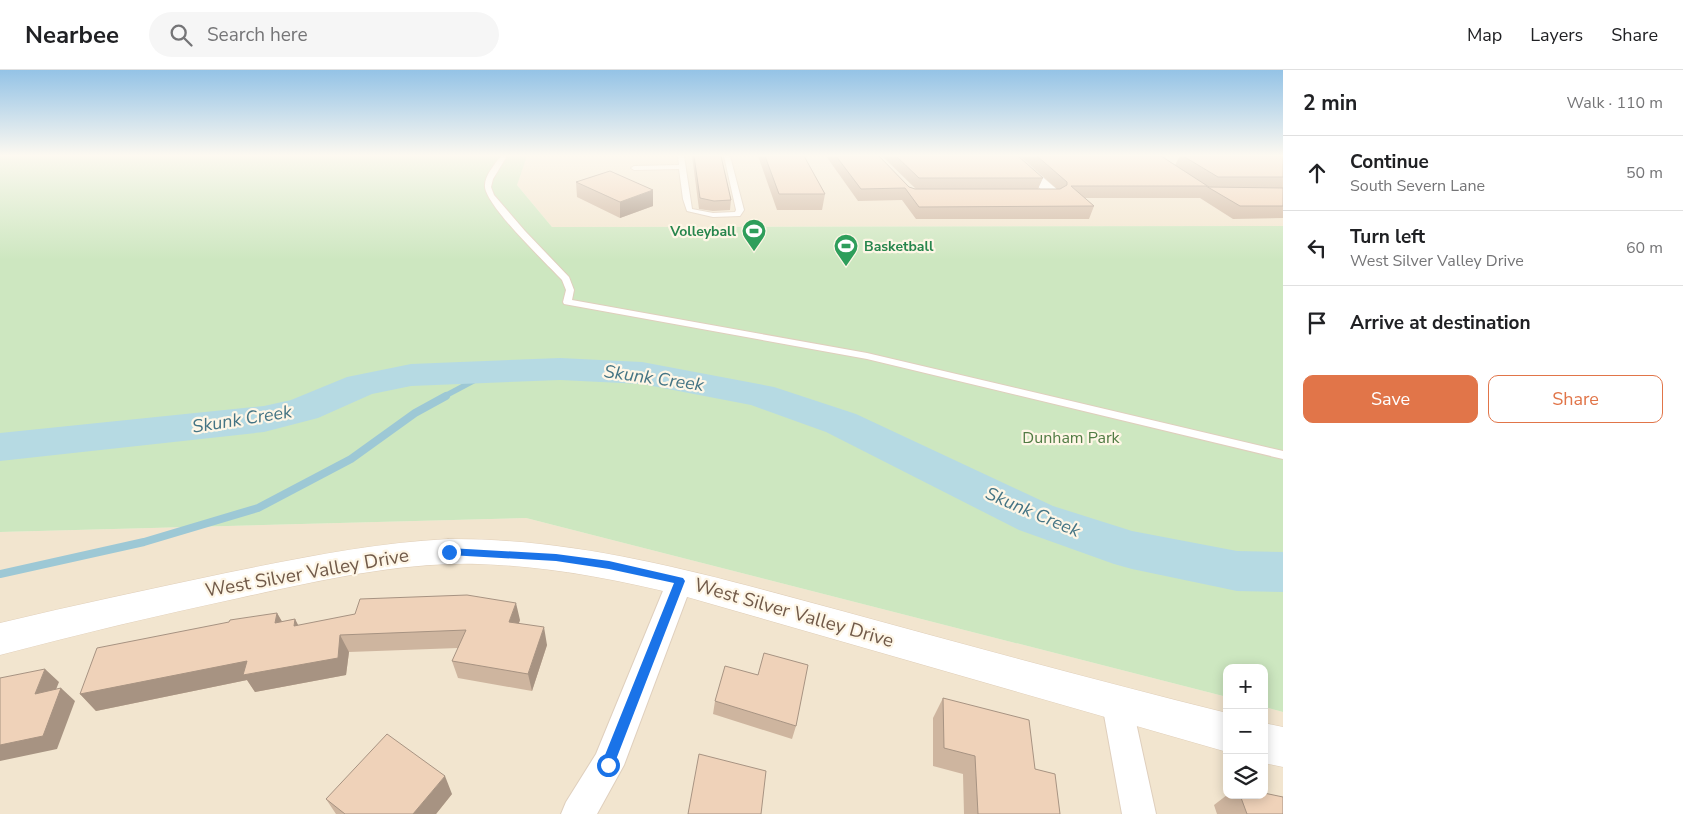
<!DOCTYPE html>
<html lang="en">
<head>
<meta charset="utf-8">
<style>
	:root { --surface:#fff; --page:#f6f6f6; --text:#202124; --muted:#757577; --line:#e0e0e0; --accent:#e17549 }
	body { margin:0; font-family:"Nunito Sans",sans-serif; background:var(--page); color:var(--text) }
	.controls { position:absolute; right:15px; bottom:15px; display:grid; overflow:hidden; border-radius:10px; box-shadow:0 2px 12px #0003 }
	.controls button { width:45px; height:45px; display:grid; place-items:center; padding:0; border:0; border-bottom:1px solid var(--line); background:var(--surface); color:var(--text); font:25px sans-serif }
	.stop { position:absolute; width:15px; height:15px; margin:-11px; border:4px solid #1a73e8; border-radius:50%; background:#fff }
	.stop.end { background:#1a73e8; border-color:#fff; box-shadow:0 1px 5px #0008 }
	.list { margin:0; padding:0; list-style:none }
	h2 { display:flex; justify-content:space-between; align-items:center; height:65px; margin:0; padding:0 20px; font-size:21px }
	h2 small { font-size:16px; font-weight:400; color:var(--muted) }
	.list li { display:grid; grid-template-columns:32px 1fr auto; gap:15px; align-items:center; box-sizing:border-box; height:75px; padding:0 20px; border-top:1px solid var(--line) }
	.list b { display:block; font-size:19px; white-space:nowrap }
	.list p { margin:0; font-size:16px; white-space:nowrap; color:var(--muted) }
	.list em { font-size:16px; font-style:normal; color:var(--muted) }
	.actions { display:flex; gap:10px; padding:15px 20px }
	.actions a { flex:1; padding:11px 0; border:1px solid var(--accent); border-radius:10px; text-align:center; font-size:18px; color:var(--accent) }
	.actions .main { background:var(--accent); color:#fff }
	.icon { flex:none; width:28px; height:28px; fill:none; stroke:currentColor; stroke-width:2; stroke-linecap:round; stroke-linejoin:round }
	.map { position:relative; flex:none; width:1283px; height:744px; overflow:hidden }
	header { display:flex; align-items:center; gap:30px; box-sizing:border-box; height:70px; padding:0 25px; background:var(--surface); border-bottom:1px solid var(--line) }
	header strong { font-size:24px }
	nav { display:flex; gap:28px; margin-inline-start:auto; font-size:18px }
	.search { width:350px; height:45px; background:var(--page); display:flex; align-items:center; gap:12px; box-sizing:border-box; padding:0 18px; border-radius:28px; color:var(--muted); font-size:19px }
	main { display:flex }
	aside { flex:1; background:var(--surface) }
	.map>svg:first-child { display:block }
</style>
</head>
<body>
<header>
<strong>Nearbee</strong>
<div class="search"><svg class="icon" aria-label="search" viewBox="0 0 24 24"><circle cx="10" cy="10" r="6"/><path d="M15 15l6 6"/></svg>Search here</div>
<nav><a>Map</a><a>Layers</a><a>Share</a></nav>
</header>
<main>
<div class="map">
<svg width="1283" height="744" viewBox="0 0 1283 744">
	<rect width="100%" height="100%" fill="#fbf2e0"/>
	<path fill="#f2e5cf" d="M 524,86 L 1283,86 L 1283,156 L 552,157 L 517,115 Z
		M 526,448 L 1227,627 L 1227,725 L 1264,725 L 1264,637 L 1283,642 L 1283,744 L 0,744 L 0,462 Z"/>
	<path fill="#cde7c0" d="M 0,86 L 527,86 L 517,115 L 552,157 L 1283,156 L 1283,642 L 1264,637 L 1264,598 L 1227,598 L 1227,627 L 526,448 L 0,462 Z"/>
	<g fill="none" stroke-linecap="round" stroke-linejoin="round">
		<path stroke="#9dc8d5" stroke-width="5.5" d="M 443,327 L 492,301"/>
		<path stroke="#9dc8d5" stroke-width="8" d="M 0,504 L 144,472 L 258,438 L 351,389 L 415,343 L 446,326"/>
		<path fill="#b6dae3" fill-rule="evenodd" d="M 560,288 L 642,292 L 774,317 L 856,344 L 1053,436 L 1132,461 L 1237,481 L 1283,482 L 1283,522 L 1237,521 L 1132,499 L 1114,494 L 1019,460 L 826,362 L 751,335 L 642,314 L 560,310 L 411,316 L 372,324 L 318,348 L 264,362 L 0,391 L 0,363 L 264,336 L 291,330 L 347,307 L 411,294 Z"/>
		<defs>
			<path id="lane" d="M 501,86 L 507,86 L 493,109 L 491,117 L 494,125 L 525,161 L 569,207 L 574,220 L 572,230 L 867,283 L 1283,381 L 1283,389 L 867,289 L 564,234 L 563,232 L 566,220 L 562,210 C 546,193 487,137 485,117 C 484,106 495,94 501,86 Z
				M 678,86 L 684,86 L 692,139 L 713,143 L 735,142 L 736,140 L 724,86 L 730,86 L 744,140 L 740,146 L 713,147 L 687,141 L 683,129 L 679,99 L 634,100 L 631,98 L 634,96 L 679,95 Z"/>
			<path id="street" d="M 1006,86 L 1018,86 L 1060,122 L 1061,125 L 1060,128 L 1050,128 Z
				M 680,501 L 689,504 L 693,511 L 624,695 L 597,744 L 561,744 L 566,732 L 596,684 L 667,511 L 671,504 Z
				M 1117,620 L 1128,624 L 1132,634 L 1156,744 L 1122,744 L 1102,634 L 1106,624 Z"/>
			<path id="secondary" d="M 448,469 C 584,468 712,506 842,541 C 970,576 1098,611 1227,643 L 1227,682 L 680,525 C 614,509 547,496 478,494 C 398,492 318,511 239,528 C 159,545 79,564 0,585 L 0,553 C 75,535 151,519 226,503 C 300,488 373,473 448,469 Z
				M 1264,653 L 1283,657 L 1283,697 L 1264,693 Z"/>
		</defs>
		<use href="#lane" stroke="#dfcfbd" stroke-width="2"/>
		<use href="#street" stroke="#dfcfbd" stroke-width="2"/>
		<use href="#secondary" stroke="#e0ceb8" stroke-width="1"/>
		<use href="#lane" fill="#fff" fill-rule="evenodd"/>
		<use href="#street" fill="#fff" fill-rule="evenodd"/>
		<use href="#secondary" fill="#fff" fill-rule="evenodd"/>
	</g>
	<path fill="#ceb59f" d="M 692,86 L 721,86 L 731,130 L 730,140 L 713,141 L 699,139 Z
		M 758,86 L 804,86 L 825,124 L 822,140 L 777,140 Z
		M 826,86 L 879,86 L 909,117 L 916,119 L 882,86 L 1018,86 L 1043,108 L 1038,119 L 1057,119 L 1020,86 L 1161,86 L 1175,95 L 1180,86 L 1283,86 L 1283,148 L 1233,149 L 1200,128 L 1084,128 L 1094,136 L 1089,149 L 916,149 L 902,130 L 858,131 Z
		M 576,112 L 653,136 L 620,148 L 577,127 Z
		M 277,543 L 282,552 L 295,549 L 298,555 L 520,550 L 519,553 L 547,575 L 532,621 L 458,608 L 452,591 L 458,578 L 349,582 L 346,605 L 255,622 L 247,610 L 96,641 L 80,624 Z
		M 943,628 L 1035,699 L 1060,744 L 964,744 L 963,704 L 933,696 L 933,648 Z
		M 715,631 L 796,656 L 792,669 L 713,644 Z
		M 452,724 L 436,744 L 336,744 L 326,729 Z
		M 1227,725 L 1264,725 L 1283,744 L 1217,744 L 1214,735 Z"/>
	<path fill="#a79382" d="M 653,120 L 653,136 L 620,148 L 620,132 Z
		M 516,533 L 520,550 L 513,569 L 509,552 Z
		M 277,543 L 287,560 L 275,553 Z
		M 295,549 L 304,567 L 294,556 Z
		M 544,557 L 547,575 L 532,621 L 528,604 Z
		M 340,565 L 349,582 L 346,605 L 255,622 L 247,610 L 96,641 L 80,624 Z
		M 45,599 L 59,612 L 49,637 L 35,624 Z
		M 61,618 L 75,631 L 57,679 L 0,691 L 0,675 Z
		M 445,706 L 452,724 L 436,744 L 413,744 Z"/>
	<path fill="#efd2b9" stroke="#a79382" d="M 694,86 L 721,86 L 731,130 L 714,131 L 700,128 Z
		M 765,86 L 804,86 L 825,124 L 779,124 Z
		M 836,86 L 879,86 L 909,117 L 915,119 L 1060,119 L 1067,115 L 1067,112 L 1037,86 L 1161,86 L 1209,117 L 1283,118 L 1283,136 L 1240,136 L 1206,116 L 1071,116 L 1094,136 L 919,137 L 905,118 L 861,119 Z
		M 896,86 L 1018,86 L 1043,108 L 919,108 Z
		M 1183,86 L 1283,86 L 1283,107 L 1218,107 Z
		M 610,101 L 653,120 L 620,132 L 576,112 Z
		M 467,525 L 516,533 L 509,552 L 544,557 L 528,604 L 452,591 L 466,560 L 340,565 L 338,588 L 243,605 L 247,591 L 80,624 L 97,578 L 229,552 L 230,550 L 277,543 L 275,553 L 295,549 L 294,556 L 355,544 L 360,529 Z
		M 764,583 L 808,595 L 796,656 L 715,631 L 725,596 L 758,605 Z
		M 45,599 L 35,624 L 61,618 L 43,666 L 0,675 L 0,608 Z
		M 943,628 L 1029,650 L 1035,699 L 1055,704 L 1060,744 L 978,744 L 975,686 L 944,678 Z
		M 387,664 L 445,706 L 413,744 L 345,744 L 326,729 Z
		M 699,684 L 766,701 L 761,744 L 688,744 Z
		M 1264,723 L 1283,727 L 1283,744 L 1247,744 L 1240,725 L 1264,725 Z"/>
	<linearGradient id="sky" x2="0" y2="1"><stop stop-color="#94c3e6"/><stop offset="0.45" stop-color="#fdf9f1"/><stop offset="1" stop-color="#fdf9f1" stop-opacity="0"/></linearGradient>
	<rect width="1283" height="190" fill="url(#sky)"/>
	<path fill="#1a73e8" d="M 449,478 L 556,484 L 609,491 L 683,508 L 685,511 L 612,700 L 608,701 L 603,700 L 601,695 L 674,513 L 609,499 L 556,491 L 449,485 L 444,482 Z"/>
	<defs>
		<symbol id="stadium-pin" viewBox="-11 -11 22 30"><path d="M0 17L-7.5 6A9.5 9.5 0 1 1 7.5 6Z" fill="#2e9e5b" stroke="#fef6e6"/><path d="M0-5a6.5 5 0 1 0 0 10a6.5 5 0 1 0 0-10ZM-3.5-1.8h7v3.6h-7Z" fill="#fff"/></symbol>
	</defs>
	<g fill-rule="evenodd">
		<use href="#stadium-pin" x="740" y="147" width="28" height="38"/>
		<use href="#stadium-pin" x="832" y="162" width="28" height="38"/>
	</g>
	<g text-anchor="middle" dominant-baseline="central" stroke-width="4.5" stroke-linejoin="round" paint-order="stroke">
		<g font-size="14" font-weight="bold" fill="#27864d" stroke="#fef6e6" text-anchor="end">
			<text x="736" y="161">Volleyball</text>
			<text x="864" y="176" text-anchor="start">Basketball</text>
		</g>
		<g font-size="16" fill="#517c44" stroke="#fef6e6">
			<text x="1071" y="368">Dunham Park</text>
		</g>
		<g font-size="18" font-style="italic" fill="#447484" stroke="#fef6e6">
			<text transform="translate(654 308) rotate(8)">Skunk Creek</text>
			<text transform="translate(242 349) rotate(-9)">Skunk Creek</text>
			<text transform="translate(1033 442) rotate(23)">Skunk Creek</text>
		</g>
		<g font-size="19" fill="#715a49" stroke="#fef6e6">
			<text transform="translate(307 503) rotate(-10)">West Silver Valley Drive</text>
			<text transform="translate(794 543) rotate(16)">West Silver Valley Drive</text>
		</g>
	</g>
</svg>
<div class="controls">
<button>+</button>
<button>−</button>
<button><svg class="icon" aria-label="layers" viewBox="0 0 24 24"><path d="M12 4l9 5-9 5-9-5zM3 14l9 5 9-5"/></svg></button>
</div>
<div class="stop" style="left:608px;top:695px"></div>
<div class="stop end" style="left:449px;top:482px"></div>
</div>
<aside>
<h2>2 min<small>Walk · 110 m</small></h2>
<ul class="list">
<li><svg class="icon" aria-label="ahead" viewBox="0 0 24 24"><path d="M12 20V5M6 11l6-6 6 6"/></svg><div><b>Continue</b><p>South Severn Lane</p></div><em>50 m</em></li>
<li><svg class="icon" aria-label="left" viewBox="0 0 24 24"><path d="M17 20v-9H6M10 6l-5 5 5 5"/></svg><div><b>Turn left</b><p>West Silver Valley Drive</p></div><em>60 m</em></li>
<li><svg class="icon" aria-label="arrive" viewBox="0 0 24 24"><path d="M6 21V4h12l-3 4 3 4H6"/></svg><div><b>Arrive at destination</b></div></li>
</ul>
<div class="actions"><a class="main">Save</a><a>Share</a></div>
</aside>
</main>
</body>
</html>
